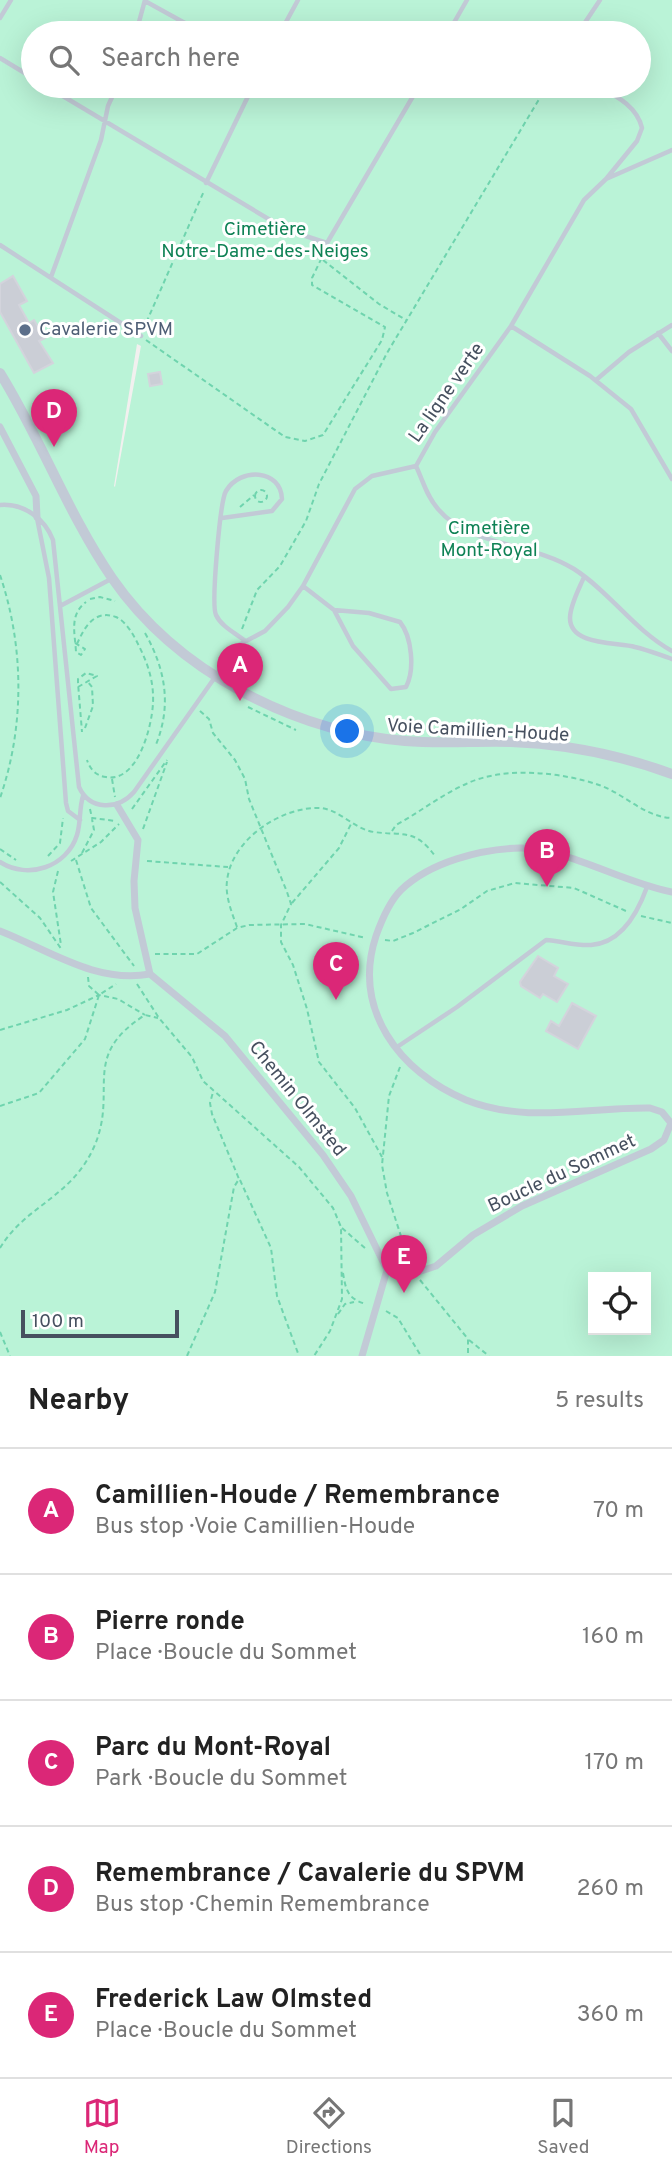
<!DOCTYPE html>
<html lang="en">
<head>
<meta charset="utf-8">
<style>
	:root { --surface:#fff; --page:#f2f2f2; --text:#222; --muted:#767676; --line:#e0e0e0; --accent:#db2777 }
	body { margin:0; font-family:Overpass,sans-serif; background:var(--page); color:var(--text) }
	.controls { position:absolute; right:21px; bottom:21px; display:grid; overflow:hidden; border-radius:0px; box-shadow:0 7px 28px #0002 }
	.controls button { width:63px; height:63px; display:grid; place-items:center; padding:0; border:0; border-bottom:2px solid var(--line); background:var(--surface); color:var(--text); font:35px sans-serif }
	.scale { position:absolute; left:21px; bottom:18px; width:158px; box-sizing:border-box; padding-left:7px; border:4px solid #46505f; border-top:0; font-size:19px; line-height:24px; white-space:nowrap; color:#46505f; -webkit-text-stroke:5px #fff; paint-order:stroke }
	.you { position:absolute; left:348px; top:732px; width:24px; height:24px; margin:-18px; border:5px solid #fff; border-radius:50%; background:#1a73e8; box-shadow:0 0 0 10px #1a73e833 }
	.badge { display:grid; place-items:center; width:46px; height:46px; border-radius:50%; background:var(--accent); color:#fff; font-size:23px; font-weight:700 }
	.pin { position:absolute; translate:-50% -58px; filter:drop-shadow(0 2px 4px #0008) }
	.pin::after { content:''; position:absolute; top:37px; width:24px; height:21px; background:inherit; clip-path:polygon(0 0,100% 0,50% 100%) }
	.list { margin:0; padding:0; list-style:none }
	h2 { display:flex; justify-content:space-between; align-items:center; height:91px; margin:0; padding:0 28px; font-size:30px }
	h2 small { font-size:23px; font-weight:400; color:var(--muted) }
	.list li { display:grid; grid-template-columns:46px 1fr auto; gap:21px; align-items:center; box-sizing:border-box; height:126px; padding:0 28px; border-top:2px solid var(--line) }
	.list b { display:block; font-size:26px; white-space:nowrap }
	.list p { margin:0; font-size:23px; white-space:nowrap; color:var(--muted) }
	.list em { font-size:23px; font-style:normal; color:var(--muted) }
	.icon { flex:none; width:38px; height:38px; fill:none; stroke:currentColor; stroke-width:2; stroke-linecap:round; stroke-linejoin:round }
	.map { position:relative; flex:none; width:672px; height:1356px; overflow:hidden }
	.search { position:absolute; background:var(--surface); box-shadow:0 7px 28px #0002; left:21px; right:21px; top:21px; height:77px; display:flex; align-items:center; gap:18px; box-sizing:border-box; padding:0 24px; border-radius:38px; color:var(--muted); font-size:26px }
	.sheet { height:721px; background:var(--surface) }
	nav { display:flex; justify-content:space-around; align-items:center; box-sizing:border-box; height:98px; border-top:2px solid var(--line); background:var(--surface); font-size:19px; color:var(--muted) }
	nav a { display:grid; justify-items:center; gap:4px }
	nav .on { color:var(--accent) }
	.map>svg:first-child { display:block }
</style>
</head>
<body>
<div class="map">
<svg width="672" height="1356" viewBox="0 0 672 1356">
	<rect width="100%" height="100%" fill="#f2f0ef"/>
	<path fill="#baf3d7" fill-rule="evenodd" d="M 0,0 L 672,0 L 672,1356 L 0,1356 ZM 33,33 L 639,33 L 639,86 L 33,86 ZM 137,344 L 141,346 L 115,487 L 114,486 ZM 593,1277 L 646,1277 L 646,1330 L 593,1330 Z"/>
	<path fill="#cbced6" stroke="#d3d4dc" stroke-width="2" d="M 13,276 L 27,301 L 19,305 L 29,323 L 34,320 L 45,338 L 39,341 L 53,363 L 34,373 L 0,312 L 0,284 Z
		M 160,372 L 162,384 L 150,386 L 148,374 Z
		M 538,956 L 558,968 L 554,976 L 568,984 L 557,1002 L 543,994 L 540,998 L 521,986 L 520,982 Z
		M 572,1003 L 596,1016 L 578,1049 L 546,1031 L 551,1021 L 559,1026 Z"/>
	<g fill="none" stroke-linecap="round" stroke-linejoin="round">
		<path stroke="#6fd4ae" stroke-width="2" stroke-dasharray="5 3.5" stroke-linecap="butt" d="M 323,260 L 379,304 L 406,320
			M 143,330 L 204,191
			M 146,340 L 285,437 L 305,441 L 323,435 L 382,340 L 385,327 L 312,285 L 312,278 L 325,251
			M255 496a6 6 0 1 1 12 0a6 6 0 1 1-12 0Z
			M 240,507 L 254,495
			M 0,575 C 24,646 25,726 0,798
			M 90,599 L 100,597 L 115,601
			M 242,629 L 257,590 L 280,566 L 306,521 L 319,484 L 387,353 L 547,86
			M 145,633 C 166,670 172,707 155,747
			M 75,643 L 85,649 L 81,655 L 76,652 C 75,633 69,615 86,602
			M 77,644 C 84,628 94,609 116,617 C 127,622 134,636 139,646 C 148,664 154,682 153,703 C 152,726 138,783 106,777 C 96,776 90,769 87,760
			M 78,687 L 97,676 L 86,673 L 78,679 L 78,683 L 82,732
			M 248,707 L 296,730
			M 200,711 L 209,719 L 213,733 L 235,760 L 245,779 L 249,799 L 287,892 L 291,904 L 281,925 L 281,942 L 293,965 L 307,1009 L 319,1062 L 355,1108 L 382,1157
			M 85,728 L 93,706 L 92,687 L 88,682
			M 112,779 L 115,797
			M 90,809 L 92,818 L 116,821
			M 132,809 L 167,760
			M 143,829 L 167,762
			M 392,831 L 396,825 C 420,812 441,795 466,784 C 503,766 561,772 599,785 C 625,794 644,817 672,818
			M 0,849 L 16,860
			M 82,853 L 94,830 L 92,819
			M 48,856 L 60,843 L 63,818
			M 76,860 L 91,908 L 134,966
			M 71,861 L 101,842 L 119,824
			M 147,861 L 228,867
			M 58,871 L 53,892 L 61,945
			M 0,882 L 40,918 L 62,950
			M 292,903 L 339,848 L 351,824
			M 641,916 L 672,923
			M 237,927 C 232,913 225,896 227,881 C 231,840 281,806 321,808 C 340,810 354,829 374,832 C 402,836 415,828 435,856
			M 385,940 L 393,941 L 413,933 L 461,909 L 487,891 L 515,883 L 574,888 L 626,911
			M 155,954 L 197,954 L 237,928 L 249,925 L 305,924 L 366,938
			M 88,977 L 89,986 L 99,995 L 116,984
			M 137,984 L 159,1018 L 192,1057 L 203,1081 L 299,1167 L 333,1208 L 341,1227 L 342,1299 L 330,1331 L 314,1356
			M 0,1030 L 67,1010 L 99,995 L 118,999 L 145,1015
			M 400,1067 L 389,1096 L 382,1165 L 387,1193 L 410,1264
			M 0,1106 L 39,1093 L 85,1039 L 99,995
			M 240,1180 L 271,1248 L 277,1296 L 299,1356
			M 342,1228 L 366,1249
			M 0,1248 C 26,1205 71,1198 94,1147 C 119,1090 79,1057 145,1015 L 158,1018
			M 343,1273 C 346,1291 348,1299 366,1304
			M 420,1280 L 468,1339 L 468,1356
			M 386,1311 L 398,1318 L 421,1356
			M 338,1314 L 345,1304 L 354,1302
			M 0,1332 L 10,1356
			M 469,1340 L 489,1356
			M 187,1356 L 215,1292 L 234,1187 L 239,1179 L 212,1114 L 210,1103 L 213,1092"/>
		<path stroke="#c2cad6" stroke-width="4.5" d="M 145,1 L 203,33
			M 0,18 L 11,0
			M 136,33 L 145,0
			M 280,33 L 298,0
			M 448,33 L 467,0
			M 578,33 L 600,0
			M 0,58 L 33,78
			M 46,86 L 287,230 L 327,243 L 419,86
			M 598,86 C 616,96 637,106 642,128 L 637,141 L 606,179
			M 206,183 L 253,86
			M 0,245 L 141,336
			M 51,277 L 101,140 L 108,106 L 117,86
			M 511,326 L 590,376 L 631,409 L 672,479
			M 658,333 L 672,351
			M 596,380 L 629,352 L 672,325
			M 416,466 C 423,481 427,497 438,509 C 470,547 531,542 574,569 C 610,592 634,630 672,651
			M 0,505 C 24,503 45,519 53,540 L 79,787 C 90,811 118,810 134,792 L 237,646 L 265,631 L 288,607 L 303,586 L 355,489 L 372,476 L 416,466 L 435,432 L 511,326 L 584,200 L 606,179 L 672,150
			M 37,518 L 49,578 L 66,803 L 68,811 L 80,820
			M 222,518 L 272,511 L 282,499 C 281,469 240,467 226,491 C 220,501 211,605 216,615 C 221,626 235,633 244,640
			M 584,577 C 579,589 570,605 570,618 C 570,646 617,642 635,647 C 648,650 660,655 672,659
			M 303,586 L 334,610 L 353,646 L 391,689 L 406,687 C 415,670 412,637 400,622 L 369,613 L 334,610
			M 62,605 L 111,579
			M 0,862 C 28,880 67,867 77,835 C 81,822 79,809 83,796
			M 397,1047 L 457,1007 L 546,940 C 561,941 576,946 591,945 C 621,943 638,912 647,887"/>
		<path stroke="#c2cad6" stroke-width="7" d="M 0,427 L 36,496 L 37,517
			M 117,805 L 138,840 L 134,881 L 135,908 L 150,974
			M 0,931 C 49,950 96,984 150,974 L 225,1036 L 323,1155 L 351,1196 L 387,1270
			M 362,1356 L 387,1270 L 412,1274 L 436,1266 L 473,1235 L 522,1206 L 651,1149 L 664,1140 L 671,1123 L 662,1112 L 650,1108 C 587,1107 526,1124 466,1100 C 399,1072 352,1009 376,936 C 382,919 389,902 401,890 C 430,862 481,849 520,848 C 563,847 624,883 672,892"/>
		<path stroke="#c2cad6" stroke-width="10" d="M 0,373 C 41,439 68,514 112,578 C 177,672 293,731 405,741 C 440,744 476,741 511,742 C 566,744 620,755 672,774"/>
	</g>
	<circle fill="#5c6f8a" stroke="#fff" stroke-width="2.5" cx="25" cy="330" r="7"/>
	<g text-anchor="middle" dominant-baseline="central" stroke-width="6" stroke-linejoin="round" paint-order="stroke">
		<g font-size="19" fill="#0f8255" stroke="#fff">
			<text x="265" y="230">Cimetière<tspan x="265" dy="22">Notre-Dame-des-Neiges</tspan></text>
			<text x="489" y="529">Cimetière<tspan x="489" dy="22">Mont-Royal</tspan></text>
		</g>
		<g font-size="19" fill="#4e5e75" stroke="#fff" text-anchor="start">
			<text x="39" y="330">Cavalerie SPVM</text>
		</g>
		<g font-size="19" fill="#46505f" stroke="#fff">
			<text transform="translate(447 393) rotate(-55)">La ligne verte</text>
			<text transform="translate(478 731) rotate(3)">Voie Camillien-Houde</text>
			<text transform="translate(297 1099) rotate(51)">Chemin Olmsted</text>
			<text transform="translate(562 1174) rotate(-25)">Boucle du Sommet</text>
		</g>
	</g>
</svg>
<div class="controls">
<button><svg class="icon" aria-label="locate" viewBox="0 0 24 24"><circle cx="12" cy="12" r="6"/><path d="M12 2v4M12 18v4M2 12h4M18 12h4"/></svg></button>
</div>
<div class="scale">100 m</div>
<div class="you"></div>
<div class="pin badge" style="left:240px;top:701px">A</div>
<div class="pin badge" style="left:547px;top:887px">B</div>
<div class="pin badge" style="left:336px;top:1000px">C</div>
<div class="pin badge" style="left:54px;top:447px">D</div>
<div class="pin badge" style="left:404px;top:1293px">E</div>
<div class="search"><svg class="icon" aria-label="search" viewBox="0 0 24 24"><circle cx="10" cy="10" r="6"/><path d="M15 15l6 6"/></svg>Search here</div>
</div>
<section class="sheet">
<h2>Nearby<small>5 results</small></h2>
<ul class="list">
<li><span class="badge">A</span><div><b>Camillien-Houde / Remembrance</b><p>Bus stop · Voie Camillien-Houde</p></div><em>70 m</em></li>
<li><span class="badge">B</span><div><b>Pierre ronde</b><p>Place · Boucle du Sommet</p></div><em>160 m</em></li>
<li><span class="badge">C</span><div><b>Parc du Mont-Royal</b><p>Park · Boucle du Sommet</p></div><em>170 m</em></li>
<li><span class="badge">D</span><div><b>Remembrance / Cavalerie du SPVM</b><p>Bus stop · Chemin Remembrance</p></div><em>260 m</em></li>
<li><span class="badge">E</span><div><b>Frederick Law Olmsted</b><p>Place · Boucle du Sommet</p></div><em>360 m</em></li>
</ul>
</section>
<nav>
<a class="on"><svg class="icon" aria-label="map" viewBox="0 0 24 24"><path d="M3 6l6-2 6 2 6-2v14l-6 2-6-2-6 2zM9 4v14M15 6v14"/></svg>Map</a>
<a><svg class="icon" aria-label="directions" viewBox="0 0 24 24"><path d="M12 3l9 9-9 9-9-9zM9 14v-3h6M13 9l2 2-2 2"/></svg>Directions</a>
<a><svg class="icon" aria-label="saved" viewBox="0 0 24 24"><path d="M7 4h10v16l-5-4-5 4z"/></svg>Saved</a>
</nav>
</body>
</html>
